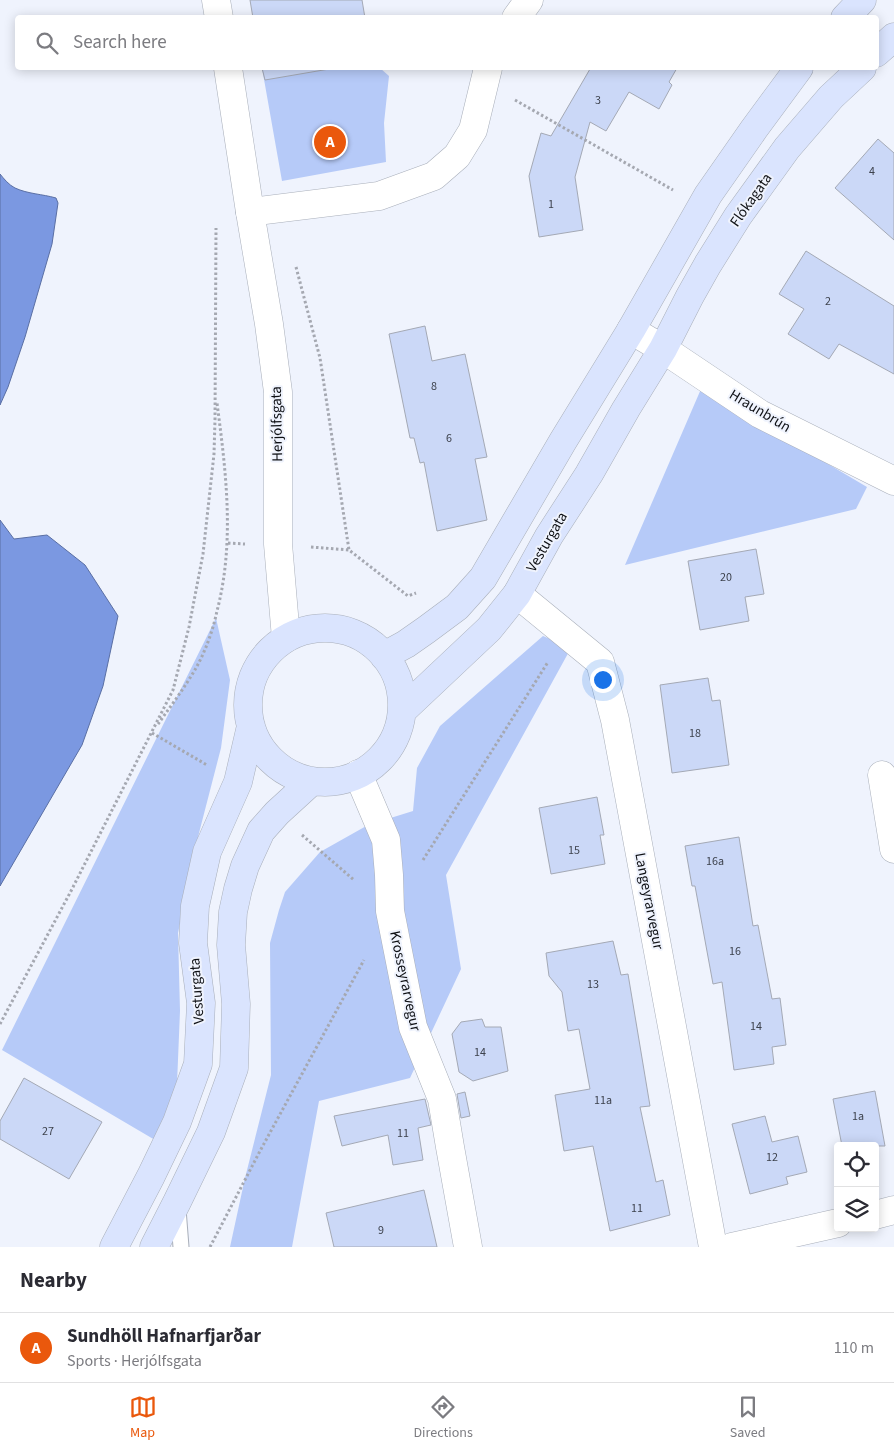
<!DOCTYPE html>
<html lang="en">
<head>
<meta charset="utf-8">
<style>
	:root { --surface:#fff; --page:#f2f2f3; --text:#2b2b33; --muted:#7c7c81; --line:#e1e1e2; --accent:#ea580c }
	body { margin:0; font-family:"Source Sans 3",sans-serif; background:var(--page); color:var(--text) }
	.controls { position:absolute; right:15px; bottom:15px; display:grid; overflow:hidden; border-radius:5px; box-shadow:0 2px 12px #0003 }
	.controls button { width:45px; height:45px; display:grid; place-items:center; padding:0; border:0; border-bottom:1px solid var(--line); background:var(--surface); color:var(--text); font:25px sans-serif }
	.you { position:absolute; left:602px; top:679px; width:18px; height:18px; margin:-12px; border:4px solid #fff; border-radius:50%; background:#1a73e8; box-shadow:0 0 0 8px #1a73e833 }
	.badge { display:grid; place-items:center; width:32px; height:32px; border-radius:50%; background:var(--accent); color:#fff; font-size:16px; font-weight:700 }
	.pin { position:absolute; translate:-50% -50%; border:2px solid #fff; box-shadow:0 1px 5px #0006 }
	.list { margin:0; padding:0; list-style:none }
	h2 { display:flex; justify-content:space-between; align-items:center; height:65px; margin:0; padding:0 20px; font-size:21px }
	h2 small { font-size:16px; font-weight:400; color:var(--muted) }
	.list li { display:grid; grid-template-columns:32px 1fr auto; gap:15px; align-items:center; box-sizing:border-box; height:70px; padding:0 20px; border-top:1px solid var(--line) }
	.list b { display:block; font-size:19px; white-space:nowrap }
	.list p { margin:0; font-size:16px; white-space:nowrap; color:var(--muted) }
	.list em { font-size:16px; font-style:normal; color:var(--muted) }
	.icon { flex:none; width:28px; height:28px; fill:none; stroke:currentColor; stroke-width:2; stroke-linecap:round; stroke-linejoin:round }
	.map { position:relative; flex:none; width:894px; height:1247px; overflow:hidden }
	.search { position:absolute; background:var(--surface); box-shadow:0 2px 12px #0003; left:15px; right:15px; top:15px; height:55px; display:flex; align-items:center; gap:12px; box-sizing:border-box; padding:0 18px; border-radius:5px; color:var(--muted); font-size:19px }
	.sheet { height:135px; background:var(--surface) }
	nav { display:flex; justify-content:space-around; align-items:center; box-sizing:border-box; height:70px; border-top:1px solid var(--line); background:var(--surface); font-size:14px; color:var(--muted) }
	nav a { display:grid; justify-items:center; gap:2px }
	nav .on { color:var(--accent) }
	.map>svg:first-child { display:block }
</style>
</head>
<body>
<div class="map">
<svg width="894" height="1247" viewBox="0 0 894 1247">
	<rect width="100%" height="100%" fill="#eff3fd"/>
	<path fill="#b6caf8" d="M 262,68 L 380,68 L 389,76 L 384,123 L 386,162 L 282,181 Z
		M 701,389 L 867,487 L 856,509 L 625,565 Z
		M 216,618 L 230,680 L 221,748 L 199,833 L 178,933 L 180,1011 L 177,1084 L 155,1140 L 2,1050 Z
		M 543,636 L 571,648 L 446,875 L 461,969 L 410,1078 L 319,1101 L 292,1247 L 230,1247 L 245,1178 L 271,1075 L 270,943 L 279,910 L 285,892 L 320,852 L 368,825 L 413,811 L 417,768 L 440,726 Z"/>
	<path fill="#7b98e1" stroke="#5a6fa4" d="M 0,174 C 4,179 9,185 15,188 C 28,194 42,194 56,198 L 58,203 L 52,244 L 25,337 L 8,387 L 0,405 Z
		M 0,520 L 14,539 L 47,535 L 85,565 L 118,616 L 103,686 L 82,745 L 0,886 Z"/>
	<path fill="#cbd8f7" stroke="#a4a9b5" d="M 250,0 L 362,0 L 365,18 L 253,18 Z
		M 262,68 L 335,68 L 265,80 Z
		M 587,68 L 677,68 L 669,82 L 672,85 L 659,109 L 629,92 L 606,131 L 590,122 L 575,177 L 583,230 L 539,237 L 529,176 L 541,133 L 551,136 L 590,69 Z
		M 878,139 L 894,153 L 894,240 L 835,188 Z
		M 806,251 L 894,306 L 894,374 L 839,344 L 829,359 L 788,334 L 804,309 L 779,294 Z
		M 425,326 L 432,361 L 465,354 L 487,457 L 475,459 L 487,520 L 437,531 L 424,462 L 420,463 L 414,438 L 410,438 L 389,334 Z
		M 756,549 L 764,594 L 745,597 L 749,621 L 700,630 L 688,561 Z
		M 708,678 L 712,701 L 720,700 L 729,765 L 672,773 L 660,685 Z
		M 597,797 L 604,835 L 600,835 L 605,864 L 551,874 L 539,808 Z
		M 739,837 L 753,926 L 758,925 L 772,999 L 780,998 L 786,1045 L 772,1047 L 774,1064 L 734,1070 L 722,982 L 713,984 L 695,886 L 692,886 L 685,846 Z
		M 613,941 L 621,975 L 628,974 L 650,1106 L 640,1107 L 656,1182 L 663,1180 L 670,1215 L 610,1231 L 593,1146 L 564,1151 L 555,1095 L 590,1089 L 579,1029 L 568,1031 L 562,992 L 549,976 L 546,953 Z
		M 482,1019 L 485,1027 L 501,1027 L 508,1071 L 473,1081 L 459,1072 L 452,1034 L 461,1022 Z
		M 24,1078 L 102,1122 L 69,1179 L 0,1139 L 0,1121 Z
		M 875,1091 L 885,1146 L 842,1146 L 833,1099 Z
		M 465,1092 L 470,1116 L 461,1118 L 457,1094 Z
		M 425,1099 L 431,1125 L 418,1128 L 423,1160 L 393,1165 L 388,1135 L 342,1146 L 334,1116 Z
		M 765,1116 L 772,1142 L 798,1136 L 807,1172 L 786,1177 L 788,1184 L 750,1194 L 732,1124 Z
		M 424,1190 L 437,1247 L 334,1247 L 326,1213 Z"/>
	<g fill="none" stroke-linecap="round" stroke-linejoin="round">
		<defs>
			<path id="service" d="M 178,1209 L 181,1247"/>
			<path id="minor" d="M 516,18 L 529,0
				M 250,212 L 379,196 L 434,176 L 457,156 L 473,130 L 488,68
				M 517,594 L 600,662 L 615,720 L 713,1247
				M 358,774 L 386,840 L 389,875 L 390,911 L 413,1027 L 442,1099 L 450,1147 L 468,1247
				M 882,775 L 894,849
				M 875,1215 L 894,1210
				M 732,1247 L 838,1223"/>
			<path id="tertiary" d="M 216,0 L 219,18
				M 228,68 L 250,212 L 269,324 L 278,392 L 278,544 L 286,638
				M 631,330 L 663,349 L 760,414 L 894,481"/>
			<path id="secondary" d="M 845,18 L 862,0
				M 876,53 L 894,37
				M248 705a77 77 0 1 1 154 0a77 77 0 1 1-154 0Z
				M 384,656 L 406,644 L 426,630 L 457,607 L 483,578 L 563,441 L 631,330 L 708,195 L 754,129 L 799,68
				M 402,711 L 489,629 L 517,594 L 549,536 L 589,474 L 626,409 L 663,349 L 690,296 L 708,264 L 738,216 L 787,148 L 831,97 L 862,68
				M 114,1247 L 151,1176 L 177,1122 L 198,1064 L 201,1003 L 193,943 L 195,906 L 207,852 L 238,782 L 251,726
				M 154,1247 L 177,1202 L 211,1132 L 234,1068 L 236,1004 L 231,945 L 233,912 L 238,889 L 245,866 L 261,831 L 277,813 L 312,781"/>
		</defs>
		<use href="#service" stroke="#a9afba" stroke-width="17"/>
		<use href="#minor" stroke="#a9afba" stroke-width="29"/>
		<use href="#tertiary" stroke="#a9afba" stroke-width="29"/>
		<use href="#secondary" stroke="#a9afba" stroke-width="29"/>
		<path stroke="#a5a8b1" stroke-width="3" stroke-dasharray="2.5 2.5" stroke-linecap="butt" d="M 515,100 L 673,190
			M 296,267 L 320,358 L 349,550 L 408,596 L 416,593
			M 228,543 L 245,544
			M 311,547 L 349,550
			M 158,724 C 171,706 185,687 196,668 C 206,650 213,630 217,611 C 235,542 226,472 217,403
			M 152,733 L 207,765
			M 302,835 L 354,880
			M 423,860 L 548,662
			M 0,1024 L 71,891 L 173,690 L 189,627 L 203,554 L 214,454 L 215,420 L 216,228
			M 210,1247 L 260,1151 L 364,960"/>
		<use href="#service" stroke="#fff" stroke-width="15"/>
		<use href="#minor" stroke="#fff" stroke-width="28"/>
		<use href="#tertiary" stroke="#fff" stroke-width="28"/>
		<use href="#secondary" stroke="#dae4fe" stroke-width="28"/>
	</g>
	<g text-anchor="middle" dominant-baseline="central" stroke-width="4" stroke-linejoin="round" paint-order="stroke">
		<g font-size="12" fill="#3d424d">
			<text x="598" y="100">3</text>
			<text x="872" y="171">4</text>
			<text x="551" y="204">1</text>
			<text x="828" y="301">2</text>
			<text x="434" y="386">8</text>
			<text x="449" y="438">6</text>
			<text x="726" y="577">20</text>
			<text x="695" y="733">18</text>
			<text x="574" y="850">15</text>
			<text x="715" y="861">16a</text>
			<text x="735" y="951">16</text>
			<text x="593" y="984">13</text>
			<text x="756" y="1026">14</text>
			<text x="480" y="1052">14</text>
			<text x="603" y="1100">11a</text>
			<text x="858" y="1116">1a</text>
			<text x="48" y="1131">27</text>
			<text x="403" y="1133">11</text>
			<text x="772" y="1157">12</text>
			<text x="637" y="1208">11</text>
			<text x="381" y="1230">9</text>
		</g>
		<g font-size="15" fill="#0e1014" stroke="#eff3fd">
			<text transform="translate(751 200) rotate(-55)">Flókagata</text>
			<text transform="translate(760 411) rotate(31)">Hraunbrún</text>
			<text transform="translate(277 424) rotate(-91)">Herjólfsgata</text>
			<text transform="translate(547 542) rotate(-60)">Vesturgata</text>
			<text transform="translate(649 901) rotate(79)">Langeyrarvegur</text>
			<text transform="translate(405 981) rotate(78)">Krosseyrarvegur</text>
			<text transform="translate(197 991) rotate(-94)">Vesturgata</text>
		</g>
	</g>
</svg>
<div class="controls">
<button><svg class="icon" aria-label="locate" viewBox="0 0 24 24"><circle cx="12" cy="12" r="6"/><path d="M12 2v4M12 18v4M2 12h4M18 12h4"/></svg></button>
<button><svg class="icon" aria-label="layers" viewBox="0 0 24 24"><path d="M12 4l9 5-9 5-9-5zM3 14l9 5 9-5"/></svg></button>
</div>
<div class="you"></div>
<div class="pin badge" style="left:330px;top:142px">A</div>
<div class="search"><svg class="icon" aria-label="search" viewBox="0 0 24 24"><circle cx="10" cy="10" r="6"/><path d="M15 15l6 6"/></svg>Search here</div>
</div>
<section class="sheet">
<h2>Nearby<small></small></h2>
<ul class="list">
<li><span class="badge">A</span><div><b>Sundhöll Hafnarfjarðar</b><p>Sports · Herjólfsgata</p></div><em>110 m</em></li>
</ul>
</section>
<nav>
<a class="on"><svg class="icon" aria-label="map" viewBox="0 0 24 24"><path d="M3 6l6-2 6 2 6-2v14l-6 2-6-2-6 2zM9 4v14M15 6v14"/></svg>Map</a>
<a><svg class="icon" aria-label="directions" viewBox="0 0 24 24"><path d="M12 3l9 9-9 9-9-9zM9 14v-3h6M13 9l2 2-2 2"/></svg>Directions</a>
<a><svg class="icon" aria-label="saved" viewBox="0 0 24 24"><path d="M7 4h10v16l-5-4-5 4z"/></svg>Saved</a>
</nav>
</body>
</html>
